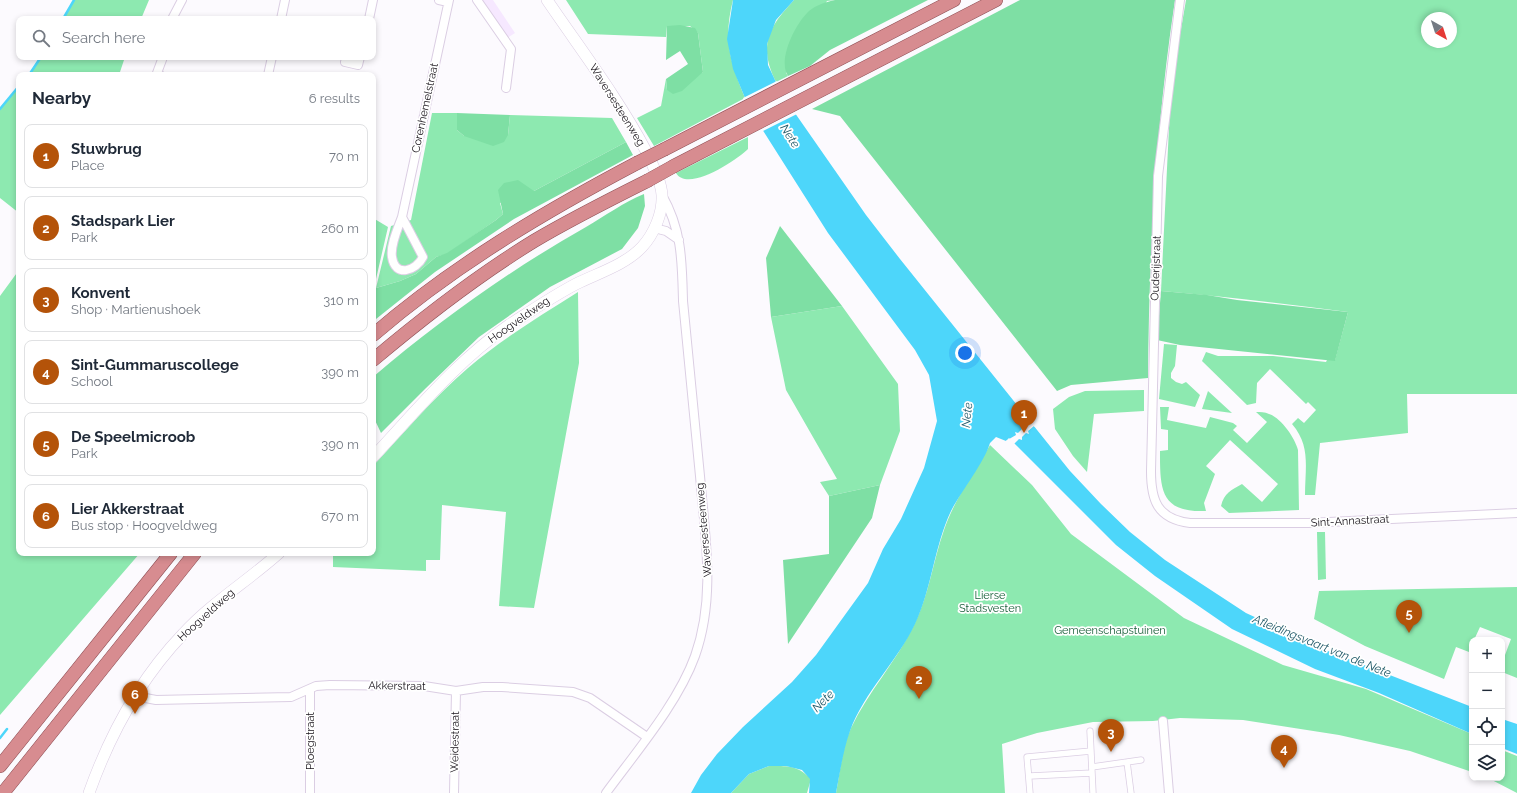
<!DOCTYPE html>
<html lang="en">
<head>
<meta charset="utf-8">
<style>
	:root { --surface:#fff; --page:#f2f2f3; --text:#1f2937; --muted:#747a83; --line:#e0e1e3; --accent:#b45309 }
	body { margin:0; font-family:Raleway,sans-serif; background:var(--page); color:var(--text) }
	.controls { position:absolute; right:12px; bottom:12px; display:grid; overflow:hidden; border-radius:8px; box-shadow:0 2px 6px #0003 }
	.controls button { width:36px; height:36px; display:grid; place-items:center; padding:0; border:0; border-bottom:1px solid var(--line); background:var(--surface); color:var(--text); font:20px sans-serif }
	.compass { position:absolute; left:1421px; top:12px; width:36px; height:36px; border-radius:50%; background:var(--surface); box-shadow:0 2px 6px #0003; rotate:141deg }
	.you { position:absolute; left:965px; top:353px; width:14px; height:14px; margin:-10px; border:3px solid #fff; border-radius:50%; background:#1a73e8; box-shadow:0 0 0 6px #1a73e833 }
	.badge { display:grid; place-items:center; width:26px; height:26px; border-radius:50%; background:var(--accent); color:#fff; font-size:13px; font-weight:700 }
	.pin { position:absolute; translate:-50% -33px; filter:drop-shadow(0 1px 2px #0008) }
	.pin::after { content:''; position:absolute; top:21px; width:14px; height:12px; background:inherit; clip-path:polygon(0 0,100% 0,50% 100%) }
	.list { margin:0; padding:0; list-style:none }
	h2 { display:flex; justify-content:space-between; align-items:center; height:52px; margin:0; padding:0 16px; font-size:17px }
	h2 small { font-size:13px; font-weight:400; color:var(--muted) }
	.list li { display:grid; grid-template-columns:26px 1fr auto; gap:12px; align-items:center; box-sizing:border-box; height:64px; margin:0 8px 8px; padding:0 8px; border:1px solid var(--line); border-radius:8px }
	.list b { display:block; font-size:15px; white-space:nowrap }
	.list p { margin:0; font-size:13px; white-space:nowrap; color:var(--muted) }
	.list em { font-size:13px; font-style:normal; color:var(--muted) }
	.icon { flex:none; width:22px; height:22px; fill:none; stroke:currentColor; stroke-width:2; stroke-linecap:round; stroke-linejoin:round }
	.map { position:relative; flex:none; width:1517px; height:793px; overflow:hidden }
	.search { position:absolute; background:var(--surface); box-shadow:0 2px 6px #0003; left:16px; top:16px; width:360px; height:44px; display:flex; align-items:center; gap:10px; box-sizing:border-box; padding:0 14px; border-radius:8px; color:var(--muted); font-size:15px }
	.panel { position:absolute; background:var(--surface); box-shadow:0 2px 6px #0003; left:16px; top:72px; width:360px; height:484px; border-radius:8px }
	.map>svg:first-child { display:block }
</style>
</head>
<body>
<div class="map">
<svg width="1517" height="793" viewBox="0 0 1517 793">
	<rect width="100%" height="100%" fill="#fcfafe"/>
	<path fill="#f6e8ff" d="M 482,0 L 493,0 L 515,33 L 507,38 Z"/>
	<path fill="#8de9b0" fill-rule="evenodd" d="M 74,0 L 149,0 L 141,19 L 63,19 Z
		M 566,0 L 733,0 C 723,39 730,62 745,98 L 654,146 L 637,118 L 661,106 L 666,79 L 667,90 L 703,72 L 698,33 L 690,26 L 667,26 L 666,37 L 588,34 Z
		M 794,0 L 835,0 L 827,1 L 786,73 L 788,76 L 776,82 C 758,45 768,28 794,0 Z
		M 1186,0 L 1517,0 L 1517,394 L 1407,394 L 1408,433 L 1320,443 L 1315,495 L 1305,495 C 1305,468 1311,446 1292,424 L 1298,418 L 1304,423 L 1316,410 L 1308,402 L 1306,404 L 1270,369 L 1257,383 L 1256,403 L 1247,405 L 1202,361 L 1206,352 L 1218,356 L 1273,356 L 1326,362 L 1327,360 L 1335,360 L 1348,312 C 1286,304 1223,296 1161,291 L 1171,87 ZM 1427,18 L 1451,18 L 1451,42 L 1427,42 Z
		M 41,57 L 125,57 L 119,75 L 29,75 Z
		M 19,86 L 19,213 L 0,198 L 0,109 Z
		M 432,113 L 457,113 L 457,130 L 464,136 L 508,135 L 510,115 L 612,118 L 626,142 L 534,191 L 500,203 L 503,214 L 496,220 L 447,254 L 436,257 L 416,274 L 400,281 L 376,288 L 391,226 L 411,220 Z
		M 748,137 L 748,149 C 737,160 688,193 676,173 Z
		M 373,218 L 388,227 L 373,292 Z
		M 19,270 L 19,553 L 140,553 L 0,715 L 0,296 Z
		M 578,292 L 579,363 L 534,608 L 499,606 L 506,512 L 442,505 L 440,560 L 426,560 L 426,571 L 333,567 L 333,553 L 373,553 L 373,466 C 404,433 434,397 468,368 C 502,339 540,316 578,292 Z
		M 842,306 L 898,384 L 900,431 L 880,485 L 829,496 L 820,482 L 837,479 L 786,390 L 771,317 Z
		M 1164,344 L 1177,345 L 1175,366 L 1171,373 L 1171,378 L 1176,382 L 1182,384 L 1186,382 L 1200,395 L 1195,407 L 1159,399 Z
		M 1144,390 L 1144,411 L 1094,414 L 1087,472 L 1073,456 L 1055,429 L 1053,409 L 1069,397 L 1085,391 Z
		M 1208,391 L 1232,413 L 1202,409 Z
		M 1160,407 L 1169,407 L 1167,420 L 1206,428 L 1210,417 L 1233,423 L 1237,426 L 1233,430 L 1247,443 L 1267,422 L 1256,412 C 1260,412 1265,412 1269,414 C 1281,418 1295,438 1298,450 L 1299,510 L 1229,513 L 1221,506 C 1224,493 1231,490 1242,484 L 1262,502 L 1278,484 L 1230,440 L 1206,466 L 1215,474 L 1204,503 L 1206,511 C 1160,513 1160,489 1160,451 L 1168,450 L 1168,430 L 1161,429 Z
		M 990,445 L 1032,485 L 1071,534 L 1184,618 L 1283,665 L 1366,689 L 1472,734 L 1472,772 L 1410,751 L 1339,735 L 1243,720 L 1180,718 L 1153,721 L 1093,722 L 1037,733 L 1002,744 L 1005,793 L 836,793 C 840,772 842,748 851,728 C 868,692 896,662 914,625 C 929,595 933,561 944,530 C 954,500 974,473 990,445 Z
		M 1317,532 L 1325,532 L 1326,579 L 1318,580 Z
		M 1517,587 L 1517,678 L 1502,672 L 1502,663 L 1511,639 L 1480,627 L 1474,640 L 1472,640 L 1469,652 L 1456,647 L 1444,679 L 1365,646 L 1314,619 L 1319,591 Z
		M 1502,750 L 1517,756 L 1517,793 L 1488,778 L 1502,778 Z
		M 769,766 C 788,766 797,765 811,779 L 807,793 L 731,793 L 749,774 Z"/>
	<path fill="#7edfa4" d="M 835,0 L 928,0 L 830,50 L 810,66 L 788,76 C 777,59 796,23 809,11 C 816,5 826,2 835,0 Z
		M 1020,0 L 1175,0 C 1156,125 1149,252 1148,378 L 1071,385 L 1057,391 L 840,116 L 812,109 Z
		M 680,25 L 695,28 L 698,33 L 703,72 L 682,91 L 673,94 L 667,90 L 666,79 L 688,64 L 680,51 L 666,60 L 667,26 Z
		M 457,113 L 510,115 L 508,135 L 504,142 L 493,146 L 464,136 L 457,130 Z
		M 626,142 L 633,155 L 514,219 L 435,272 L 376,319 L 374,294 L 376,288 L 400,281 L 416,274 L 436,257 L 447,253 L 496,220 L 503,214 L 498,190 L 504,183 L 518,180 L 534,191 Z
		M 644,194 L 645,206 L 638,228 L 622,249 L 550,287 L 479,337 L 426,388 L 381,433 L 373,416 L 373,377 C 440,320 510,270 586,227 C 605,216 624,202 644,194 Z
		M 780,226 L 842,306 L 771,317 L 766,258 Z
		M 1161,291 L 1207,295 L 1237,300 L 1348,312 L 1335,361 L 1180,345 L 1157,340 Z
		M 880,485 L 872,518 L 788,644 L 783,560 L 829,554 L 829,496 Z"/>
	<path fill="#4dd6fa" d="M 733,0 L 794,0 L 776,20 L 767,44 L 768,65 L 781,93 L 866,215 L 900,259 L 1070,471 L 1101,504 L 1130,532 L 1165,560 L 1246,613 L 1328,651 L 1472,707 L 1472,734 L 1379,693 L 1315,669 L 1232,629 L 1155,576 L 1116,545 L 1009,438 L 1006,441 L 996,437 L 990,443 C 984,463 962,490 951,511 C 934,547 932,588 915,624 C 897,662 864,692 850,731 C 843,751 840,772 836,793 L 809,793 L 810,779 L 802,770 L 786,766 L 769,766 L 749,774 L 731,793 L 691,793 L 701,775 L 717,754 L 743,727 L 792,682 L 816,655 L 868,583 L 883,549 L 901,519 L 924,468 L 937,421 L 929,375 L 915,350 L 828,233 L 750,110 L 733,69 L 727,39 Z
		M 1502,719 L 1517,724 L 1517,754 L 1502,748 Z"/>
	<path fill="#fcfafe" d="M 777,81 L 797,114 L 761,132 L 748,111 L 743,98 Z
		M 1030,418 L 1037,426 L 1035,427 L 1034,426 L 1028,431 L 1029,434 L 1026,433 L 1022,437 L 1022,440 L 1019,439 L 1014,444 L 1014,447 L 1008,441 L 1004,442 L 1016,435 L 1015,432 L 1018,433 L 1022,429 L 1021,426 L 1024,427 L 1029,422 L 1028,420 Z"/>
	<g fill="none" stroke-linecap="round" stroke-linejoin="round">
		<path stroke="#4dd6fa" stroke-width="2.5" d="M 63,19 L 74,0
			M 29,75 L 41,57
			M 0,109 L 19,86
			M 0,738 L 7,729"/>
		<defs>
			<path id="pedestrian" d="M 1090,731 L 1093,793
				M 1127,762 L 1131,793
				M 1092,767 L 1141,760
				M 1030,776 L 1092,773
				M 1030,793 L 1027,757 L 1091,751"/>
			<path id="minor" d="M 439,0 L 448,2
				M 477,0 L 511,49 L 506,88
				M 1180,0 L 1158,176 L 1151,471 C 1151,500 1157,519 1190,523 L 1308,523 L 1517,513
				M 172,19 L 182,0
				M 281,19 L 285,0
				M 369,19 L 373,0
				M 345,62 L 358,65 L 360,57
				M 160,75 L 157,73 L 163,57
				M 268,75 L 272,57
				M 402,217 L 449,0
				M 402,217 L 423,257 C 416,271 395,278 392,257 C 390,245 398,228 402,217 Z
				M 654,228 L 666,231 L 679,240
				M 310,689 L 310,793
				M 135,696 L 156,700 L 291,697 L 316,686 L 330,685 L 424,686 L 456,691 L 483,687 L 502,687 L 573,692 L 590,698 L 647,737
				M 1163,721 L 1169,793
				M 454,793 L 456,691
				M 606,793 C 636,752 678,703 695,656 C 716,597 705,536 700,476 C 694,418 689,359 683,301 C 682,261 682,230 662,195"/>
			<path id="secondary" d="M 373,457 C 416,411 457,361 509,325 C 531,311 553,296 576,284 C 598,273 625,265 642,247 C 654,234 663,213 662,195 C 661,180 652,164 646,151 C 618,98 581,50 547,0
				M 89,793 C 110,734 140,679 183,634 C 211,603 248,581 279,553"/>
			<path id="trunk" d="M 665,149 L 954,0
				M 674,166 L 996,0
				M 373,335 C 453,266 544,212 637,163
				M 373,360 C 424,317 477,276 534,241 C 571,219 609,200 647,181
				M 0,766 L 171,553
				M 3,793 L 195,553"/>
		</defs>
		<use href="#pedestrian" stroke="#dbcee3" stroke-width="7"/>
		<use href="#minor" stroke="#dbcee3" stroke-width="10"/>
		<use href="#secondary" stroke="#dbcee3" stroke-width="12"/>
		<use href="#trunk" stroke="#8e4f55" stroke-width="14"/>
		<use href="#pedestrian" stroke="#fff" stroke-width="5.5"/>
		<use href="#minor" stroke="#fff" stroke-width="8"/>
		<use href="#secondary" stroke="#fff" stroke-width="11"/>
		<use href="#trunk" stroke="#d78c90" stroke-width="13"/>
		<defs>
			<path id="trunk-bridge" d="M 637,163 L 665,149
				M 647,181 L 674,166"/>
		</defs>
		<use href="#trunk-bridge" stroke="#8e4f55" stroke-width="14" stroke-linecap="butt"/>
		<use href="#trunk-bridge" stroke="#d78c90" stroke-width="13"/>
	</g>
	<g text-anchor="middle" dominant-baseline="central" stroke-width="3.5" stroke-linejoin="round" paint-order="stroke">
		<g font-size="11" fill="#18131a" stroke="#fff">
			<text transform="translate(617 105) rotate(58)">Waversesteenweg</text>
			<text transform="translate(425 108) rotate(-78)">Corenhemelstraat</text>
			<text transform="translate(1156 268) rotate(-88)">Ouderijstraat</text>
			<text transform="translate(519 320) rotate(-35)">Hoogveldweg</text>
			<text transform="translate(1350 521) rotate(-3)">Sint-Annastraat</text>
			<text transform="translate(704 530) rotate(-95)">Waversesteenweg</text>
			<text transform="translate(206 615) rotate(-42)">Hoogveldweg</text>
			<text transform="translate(397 686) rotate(1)">Akkerstraat</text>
			<text transform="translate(310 741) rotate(-90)">Ploegstraat</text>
			<text transform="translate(455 742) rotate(-89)">Weidestraat</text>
		</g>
		<g font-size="11" fill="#19603a" stroke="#fff">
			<text x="990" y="595">Lierse<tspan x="990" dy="13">Stadsvesten</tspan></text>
			<text x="1110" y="630">Gemeenschapstuinen</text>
		</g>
		<g font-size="12" font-style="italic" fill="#225a69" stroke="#fff">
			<text transform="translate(790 136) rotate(57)">Nete</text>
			<text transform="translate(967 415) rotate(-84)">Nete</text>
			<text transform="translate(1322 646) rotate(22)">Afleidingsvaart van de Nete</text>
			<text transform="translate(823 701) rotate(-45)">Nete</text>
		</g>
	</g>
</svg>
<div class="controls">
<button>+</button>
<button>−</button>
<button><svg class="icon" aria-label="locate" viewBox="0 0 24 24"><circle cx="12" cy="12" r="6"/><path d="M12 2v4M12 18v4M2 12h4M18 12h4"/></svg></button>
<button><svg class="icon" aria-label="layers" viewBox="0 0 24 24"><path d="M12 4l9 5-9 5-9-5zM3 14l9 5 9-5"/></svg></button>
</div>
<svg class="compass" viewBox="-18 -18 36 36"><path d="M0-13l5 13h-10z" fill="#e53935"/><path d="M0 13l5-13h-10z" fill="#747a83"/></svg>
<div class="you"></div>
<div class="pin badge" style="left:1024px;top:433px">1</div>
<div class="pin badge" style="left:919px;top:699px">2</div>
<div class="pin badge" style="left:1111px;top:752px">3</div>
<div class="pin badge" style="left:1284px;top:768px">4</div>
<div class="pin badge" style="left:1409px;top:633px">5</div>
<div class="pin badge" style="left:135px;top:714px">6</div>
<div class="search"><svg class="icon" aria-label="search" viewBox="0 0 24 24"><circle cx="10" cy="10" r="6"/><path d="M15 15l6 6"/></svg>Search here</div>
<section class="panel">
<h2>Nearby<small>6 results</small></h2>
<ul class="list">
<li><span class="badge">1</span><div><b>Stuwbrug</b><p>Place</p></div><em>70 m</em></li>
<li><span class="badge">2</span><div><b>Stadspark Lier</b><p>Park</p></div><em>260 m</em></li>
<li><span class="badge">3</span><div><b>Konvent</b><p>Shop · Martienushoek</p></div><em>310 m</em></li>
<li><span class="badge">4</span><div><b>Sint-Gummaruscollege</b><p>School</p></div><em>390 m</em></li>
<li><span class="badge">5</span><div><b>De Speelmicroob</b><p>Park</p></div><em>390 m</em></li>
<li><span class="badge">6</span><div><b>Lier Akkerstraat</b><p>Bus stop · Hoogveldweg</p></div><em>670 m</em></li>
</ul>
</section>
</div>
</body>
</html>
